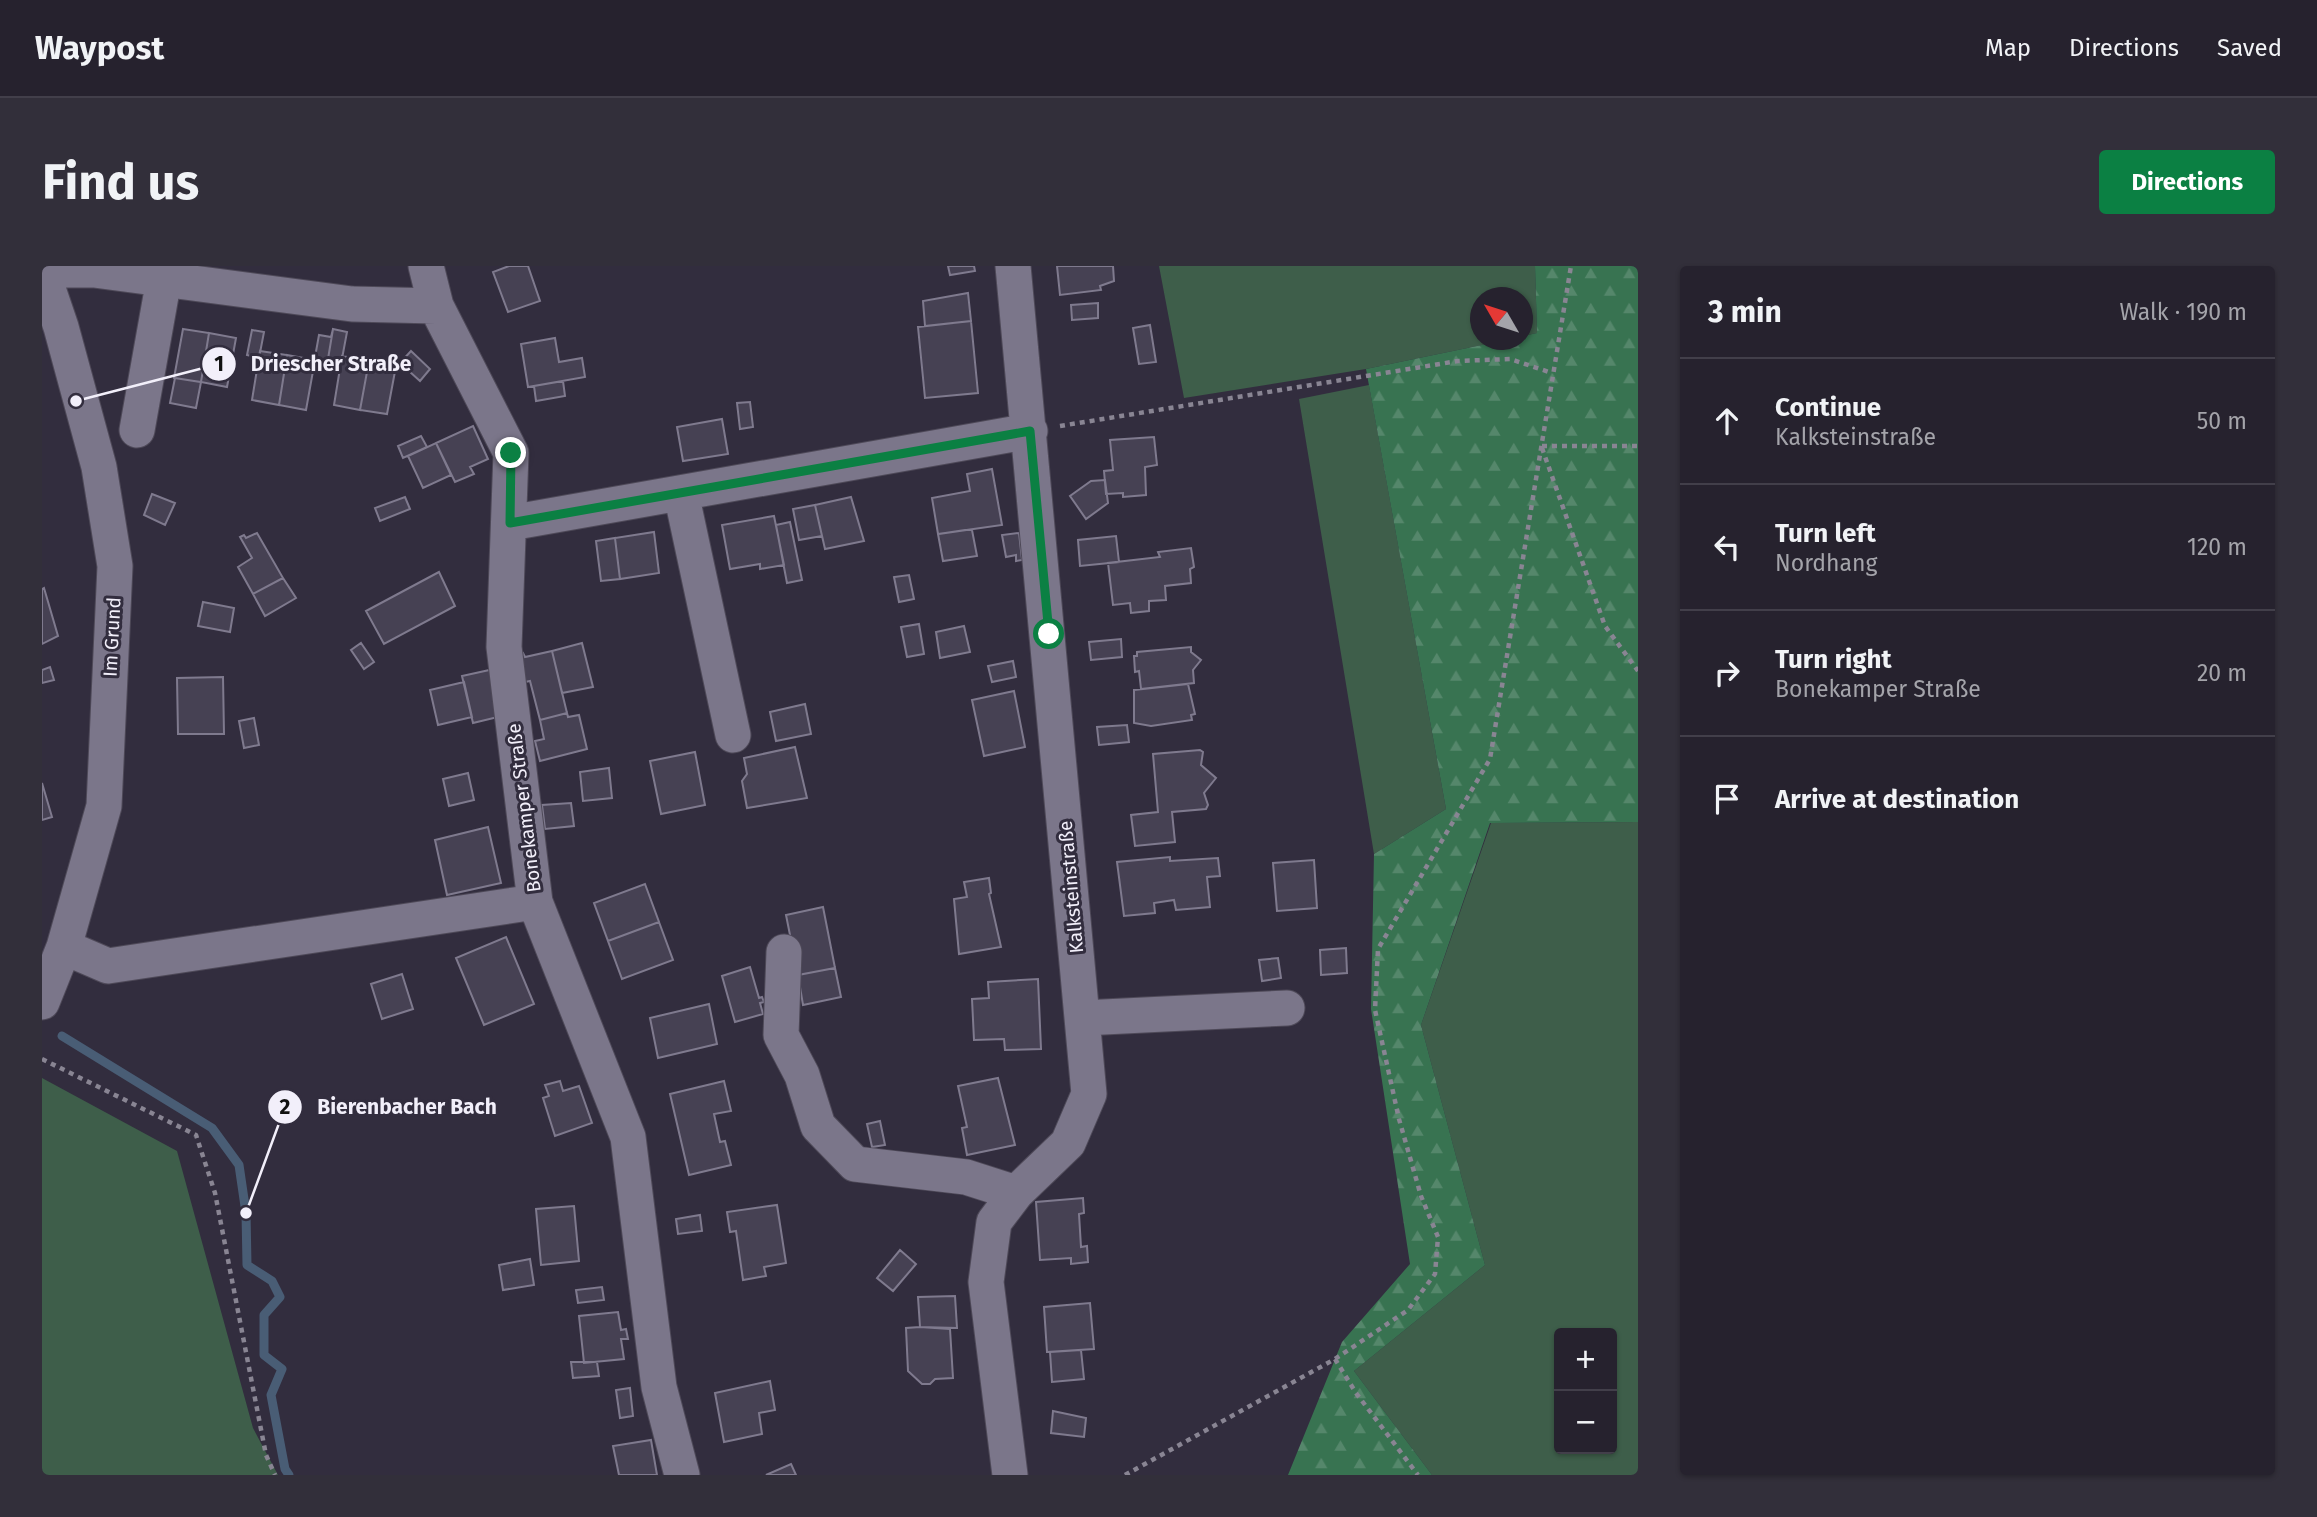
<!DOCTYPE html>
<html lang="en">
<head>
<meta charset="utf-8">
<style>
	:root { --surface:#26222e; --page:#322f3a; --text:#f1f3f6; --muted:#a4a4aa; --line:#423f4a; --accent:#0b8043 }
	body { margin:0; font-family:"Fira Sans",sans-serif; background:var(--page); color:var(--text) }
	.controls { position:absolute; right:21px; bottom:21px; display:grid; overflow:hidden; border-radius:7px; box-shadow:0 2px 5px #0004 }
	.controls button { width:63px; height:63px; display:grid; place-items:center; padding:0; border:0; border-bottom:2px solid var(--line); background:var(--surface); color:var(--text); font:35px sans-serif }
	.compass { position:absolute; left:1428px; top:21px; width:63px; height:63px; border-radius:50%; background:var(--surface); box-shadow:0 2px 5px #0004; rotate:309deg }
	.stop { position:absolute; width:21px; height:21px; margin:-16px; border:5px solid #0b8043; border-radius:50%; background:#fff }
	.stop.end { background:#0b8043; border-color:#fff; box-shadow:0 2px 7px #0008 }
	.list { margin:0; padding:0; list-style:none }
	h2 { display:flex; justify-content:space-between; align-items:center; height:91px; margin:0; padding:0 28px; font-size:30px }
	h2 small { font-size:23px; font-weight:400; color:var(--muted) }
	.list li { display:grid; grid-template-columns:46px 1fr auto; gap:21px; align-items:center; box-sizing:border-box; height:126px; padding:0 28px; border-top:2px solid var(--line) }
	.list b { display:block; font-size:26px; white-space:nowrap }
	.list p { margin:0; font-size:23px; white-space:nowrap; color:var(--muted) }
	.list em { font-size:23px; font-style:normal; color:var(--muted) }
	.icon { flex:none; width:38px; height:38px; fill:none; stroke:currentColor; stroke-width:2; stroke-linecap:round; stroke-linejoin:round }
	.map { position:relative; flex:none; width:1596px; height:1209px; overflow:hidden; border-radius:7px }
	header { display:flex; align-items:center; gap:42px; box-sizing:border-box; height:98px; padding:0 35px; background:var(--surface); border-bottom:2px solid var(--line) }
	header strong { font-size:33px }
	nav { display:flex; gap:38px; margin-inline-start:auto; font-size:24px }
	.intro { display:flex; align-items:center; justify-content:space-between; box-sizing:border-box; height:168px; padding:0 42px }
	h1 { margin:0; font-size:49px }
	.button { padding:18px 32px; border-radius:7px; background:var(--accent); color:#fff; font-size:24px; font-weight:700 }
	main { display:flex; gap:42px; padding:0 42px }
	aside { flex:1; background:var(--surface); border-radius:7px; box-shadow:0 2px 5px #0004 }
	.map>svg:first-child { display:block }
</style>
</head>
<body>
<header>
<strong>Waypost</strong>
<nav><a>Map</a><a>Directions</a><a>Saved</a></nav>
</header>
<div class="intro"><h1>Find us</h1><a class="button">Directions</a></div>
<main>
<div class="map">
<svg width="1596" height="1209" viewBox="0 0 1596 1209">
	<defs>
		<pattern id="forest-firs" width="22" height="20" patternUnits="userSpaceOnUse" patternTransform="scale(1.75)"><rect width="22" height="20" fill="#387351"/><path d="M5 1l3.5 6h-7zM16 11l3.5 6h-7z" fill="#55876b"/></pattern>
	</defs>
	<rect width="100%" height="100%" fill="#322d3e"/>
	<path fill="#3e5e4a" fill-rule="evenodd" d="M 1117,0 L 1493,0 L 1495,67 L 1481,70 L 1480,32 L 1438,32 L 1438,74 L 1464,74 L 1324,103 L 1142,132 Z
		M 1327,119 L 1404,543 L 1332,588 L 1257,133 Z
		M 1596,556 L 1596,1209 L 1390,1209 L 1312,1105 L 1443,999 L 1379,759 L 1449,557 ZM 1517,1067 L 1570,1067 L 1570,1183 L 1517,1183 Z
		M 0,812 L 135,885 L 211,1162 L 236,1209 L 0,1209 Z"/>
	<path fill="url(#forest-firs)" d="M 1493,0 L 1596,0 L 1596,556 L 1448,557 L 1379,759 L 1443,999 L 1312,1105 L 1390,1209 L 1246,1209 L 1300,1076 L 1368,998 L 1329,743 L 1332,588 L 1404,543 L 1324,103 L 1464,74 L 1480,74 L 1481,70 L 1495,67 Z"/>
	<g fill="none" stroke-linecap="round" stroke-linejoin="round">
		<path stroke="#495d75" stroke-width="9" d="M 20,770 L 170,862 L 197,899 L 204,947 L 205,999 L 230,1015 L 238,1031 L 222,1049 L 222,1089 L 240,1103 L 229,1129 L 243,1203 L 247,1209"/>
	</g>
	<path fill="#464153" stroke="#7f7a8e" stroke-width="2" d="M 467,0 L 486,0 L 498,35 L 466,46 L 451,6 Z
		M 906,0 L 932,0 L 933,5 L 908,9 Z
		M 1015,0 L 1071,0 L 1072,15 L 1058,20 L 1059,24 L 1018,29 Z
		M 926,27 L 929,55 L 883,60 L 881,35 Z
		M 1056,37 L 1056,52 L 1030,54 L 1029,39 Z
		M 929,55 L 936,127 L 883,132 L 876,61 Z
		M 1108,59 L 1114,96 L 1097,98 L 1091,62 Z
		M 141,63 L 167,67 L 159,116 L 132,112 Z
		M 291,63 L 284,105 L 271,102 L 277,69 L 289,71 Z
		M 291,63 L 305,66 L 299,98 L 286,96 L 284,105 Z
		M 210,64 L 222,66 L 217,92 L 205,89 Z
		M 167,67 L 194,72 L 185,121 L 159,116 Z
		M 513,72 L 517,96 L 540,92 L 543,111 L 486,121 L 479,78 Z
		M 218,85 L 245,89 L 237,139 L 210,134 Z
		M 369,85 L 388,103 L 378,115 L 358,97 Z
		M 245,89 L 273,94 L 264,144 L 237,139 Z
		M 300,90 L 327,95 L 318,144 L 292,139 Z
		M 327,95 L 354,100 L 345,148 L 318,144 Z
		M 133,112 L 159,116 L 154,142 L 128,137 Z
		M 521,115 L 523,130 L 494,135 L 492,120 Z
		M 708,136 L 711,161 L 698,163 L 695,137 Z
		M 680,153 L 686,188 L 641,195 L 635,161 Z
		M 431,160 L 446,193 L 428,201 L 432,208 L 413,216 L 394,177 Z
		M 379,170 L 385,181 L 361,192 L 356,180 Z
		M 1112,171 L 1115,199 L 1103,201 L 1104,229 L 1081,231 L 1081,227 L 1064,228 L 1062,205 L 1071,204 L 1068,174 Z
		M 394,177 L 409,209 L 381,222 L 366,190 Z
		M 950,203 L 960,259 L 896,268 L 890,232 L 928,225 L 925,208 Z
		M 1063,214 L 1066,237 L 1044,253 L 1028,230 L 1049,215 Z
		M 110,228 L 133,237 L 123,259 L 102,249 Z
		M 363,231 L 368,243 L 338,255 L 333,242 Z
		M 809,231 L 822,275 L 783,283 L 773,239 Z
		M 773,239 L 780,270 L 757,274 L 751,243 Z
		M 732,250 L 742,299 L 718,303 L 718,298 L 688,303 L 680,259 Z
		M 748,256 L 760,314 L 745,317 L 734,259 Z
		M 923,264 L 930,264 L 935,290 L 901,295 L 896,268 Z
		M 612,266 L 617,307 L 578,313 L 573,272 Z
		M 215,267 L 241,312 L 211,328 L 196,301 L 210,292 L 198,271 L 202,269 L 204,272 Z
		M 977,267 L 980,294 L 974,295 L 974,289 L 964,291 L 960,269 Z
		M 1074,270 L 1077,296 L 1038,300 L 1036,274 Z
		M 573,272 L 578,313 L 559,315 L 554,275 Z
		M 1149,282 L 1152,301 L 1148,303 L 1149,317 L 1123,320 L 1124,334 L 1107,335 L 1107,345 L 1089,347 L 1088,337 L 1071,339 L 1066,297 L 1118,291 L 1116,286 Z
		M 397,306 L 413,340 L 342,378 L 324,345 Z
		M 867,309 L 872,333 L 857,336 L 852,311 Z
		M 241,312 L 254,332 L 223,350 L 211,328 Z
		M 2,322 L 16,370 L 0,378 L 0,323 Z
		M 161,336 L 192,342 L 188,366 L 156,360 Z
		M 877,358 L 882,388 L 865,391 L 859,361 Z
		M 922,360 L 928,386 L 898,392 L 894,366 Z
		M 1079,373 L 1080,391 L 1049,394 L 1047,376 Z
		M 319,377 L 332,396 L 322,403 L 309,384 Z
		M 540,377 L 551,421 L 520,427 L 510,385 Z
		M 1149,381 L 1149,386 L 1159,394 L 1151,404 L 1152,417 L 1099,423 L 1097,405 L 1093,406 L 1092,390 L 1095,390 L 1095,386 Z
		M 510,385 L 525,447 L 498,454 L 488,415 L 483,416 L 476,388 L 481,387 L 483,391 Z
		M 971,395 L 974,411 L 950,416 L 946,400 Z
		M 8,401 L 12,414 L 0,417 L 0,404 Z
		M 452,403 L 464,449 L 431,457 L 420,410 Z
		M 181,411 L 182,468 L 136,468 L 135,412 Z
		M 422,416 L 430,451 L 396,459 L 388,424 Z
		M 1146,418 L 1153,448 L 1149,449 L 1150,454 L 1109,460 L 1092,457 L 1092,424 Z
		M 972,425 L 983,481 L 942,490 L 930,434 Z
		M 763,438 L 769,468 L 734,475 L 728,446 Z
		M 525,447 L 526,451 L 537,449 L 545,483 L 498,495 L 493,475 L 502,473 L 498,454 Z
		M 212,452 L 217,479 L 202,482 L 197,455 Z
		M 1085,459 L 1087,476 L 1057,479 L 1055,461 Z
		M 753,481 L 765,532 L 705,542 L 700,515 L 705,508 L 702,492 Z
		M 1158,484 L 1161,486 L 1159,499 L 1174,512 L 1162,527 L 1166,539 L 1164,543 L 1130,546 L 1133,576 L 1093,580 L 1089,549 L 1116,546 L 1111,488 Z
		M 653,486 L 663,539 L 619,548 L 608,495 Z
		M 567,502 L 570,532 L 541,535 L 538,506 Z
		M 426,507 L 432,534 L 407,540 L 401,513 Z
		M 0,517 L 10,551 L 0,554 Z
		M 529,537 L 532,560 L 503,563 L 500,539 Z
		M 446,561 L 459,617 L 405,629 L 393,574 Z
		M 1128,591 L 1128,595 L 1176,592 L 1178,610 L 1165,611 L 1168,641 L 1134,644 L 1132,634 L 1112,637 L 1113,647 L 1082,650 L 1075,596 Z
		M 1272,594 L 1275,642 L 1235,645 L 1231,597 Z
		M 947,612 L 949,627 L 947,628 L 959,681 L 917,688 L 912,633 L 925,631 L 922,616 Z
		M 603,618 L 617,656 L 566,675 L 552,637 Z
		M 781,641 L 793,702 L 756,709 L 744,649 Z
		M 617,656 L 631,694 L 580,713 L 566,675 Z
		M 464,671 L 492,738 L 442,759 L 414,692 Z
		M 1304,682 L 1305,707 L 1279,709 L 1278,684 Z
		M 1236,692 L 1239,712 L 1220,715 L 1217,694 Z
		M 708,701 L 717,732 L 720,731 L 722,736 L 718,737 L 721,748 L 693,756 L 680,710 Z
		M 793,702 L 799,731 L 761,739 L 756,709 Z
		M 360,708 L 371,743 L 340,753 L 329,718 Z
		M 996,713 L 999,783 L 963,784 L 962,773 L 932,774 L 930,733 L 947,732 L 946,716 Z
		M 667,738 L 675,778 L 616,792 L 608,752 Z
		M 956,812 L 973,879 L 925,889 L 920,862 L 925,861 L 916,820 Z
		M 518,815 L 521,825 L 537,820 L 550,857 L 513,870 L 501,832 L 507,830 L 503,819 Z
		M 682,815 L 689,845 L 672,848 L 678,876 L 683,875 L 689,899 L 647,909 L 628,828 Z
		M 838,855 L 843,879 L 830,881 L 825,858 Z
		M 1041,932 L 1042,947 L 1037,948 L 1039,981 L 1045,980 L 1046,996 L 1029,998 L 1029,992 L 998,994 L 994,936 Z
		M 735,939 L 744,997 L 722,1001 L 724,1010 L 701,1014 L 694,965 L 688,966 L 685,946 Z
		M 532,940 L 537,995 L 499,999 L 494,943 Z
		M 658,949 L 660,965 L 636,968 L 634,953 Z
		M 858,984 L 874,998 L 851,1025 L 835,1012 Z
		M 488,993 L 492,1019 L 461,1024 L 457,999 Z
		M 560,1021 L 562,1034 L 536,1037 L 534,1024 Z
		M 913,1030 L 915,1062 L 878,1061 L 876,1031 Z
		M 1048,1037 L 1052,1083 L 1005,1086 L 1002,1041 Z
		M 576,1046 L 579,1064 L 584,1063 L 586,1073 L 579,1073 L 582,1093 L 542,1097 L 537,1050 Z
		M 878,1061 L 908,1063 L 911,1112 L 893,1113 L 888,1118 L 880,1118 L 866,1105 L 864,1062 Z
		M 1039,1084 L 1042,1113 L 1010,1116 L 1008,1086 Z
		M 529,1096 L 555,1096 L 557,1110 L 531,1112 Z
		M 728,1115 L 733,1144 L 717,1147 L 720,1168 L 682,1176 L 673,1127 Z
		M 588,1122 L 591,1150 L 578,1152 L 574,1124 Z
		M 1011,1145 L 1044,1152 L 1042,1171 L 1009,1167 Z
		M 609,1174 L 615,1209 L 577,1209 L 571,1180 Z
		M 749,1198 L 754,1209 L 724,1209 Z"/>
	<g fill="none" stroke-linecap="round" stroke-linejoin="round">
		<defs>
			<path id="minor" d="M 384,0 L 394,40 L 469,187 L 462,381 L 493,636 L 586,871 L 617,1121 L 640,1209
				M 0,4 L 52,4 L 310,38 L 394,40
				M 0,5 L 19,61 L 57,201 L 73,300 L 62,540 L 22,681 L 0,736
				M 95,164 L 122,13
				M 639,227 L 691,469
				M 468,257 L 988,165
				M 22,681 L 66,700 L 493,636
				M 742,686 L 739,769 L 760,809 L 776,860 L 813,898 L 924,911 L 974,927
				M 1041,752 L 1245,742
				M 968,1209 L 944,1016 L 952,956 L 974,927 L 1026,877 L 1047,828 L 971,0"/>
		</defs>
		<use href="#minor" stroke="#4e4958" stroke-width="37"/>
		<path stroke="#898593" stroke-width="4.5" stroke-dasharray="5 5" stroke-linecap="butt" d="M 1018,160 L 1416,95 L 1468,93 L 1510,107
			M 1500,180 L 1596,180
			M 1500,182 L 1563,360 L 1596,405
			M 0,793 L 154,869 L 173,927 L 224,1189 L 233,1209
			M 1293,1093 L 1314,1127 L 1376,1209
			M 1083,1209 L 1293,1093 L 1366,1044 L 1393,1008 L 1396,971 L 1379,930 L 1357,853 L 1333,744 L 1336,683 L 1448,493 L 1529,0"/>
		<use href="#minor" stroke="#7b768a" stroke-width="35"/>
	</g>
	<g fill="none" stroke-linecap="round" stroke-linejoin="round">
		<path stroke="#0b8043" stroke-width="9" d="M 469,187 L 468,257 L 988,165 L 1007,368"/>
	</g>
	<g text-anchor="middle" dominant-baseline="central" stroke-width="6" stroke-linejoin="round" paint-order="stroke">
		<g font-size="19" fill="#f2effa" stroke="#322d3e">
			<text transform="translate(70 371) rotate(-87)">Im Grund</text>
			<text transform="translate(482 542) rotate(-97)">Bonekamper Straße</text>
			<text transform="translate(1029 621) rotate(-95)">Kalksteinstraße</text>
		</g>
	</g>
	<path fill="none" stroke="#f2effa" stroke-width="2.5" d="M34 135L177 98M204 947L243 841"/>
	<g fill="#f2effa" stroke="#322d3e" stroke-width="2.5">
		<circle cx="34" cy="135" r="7"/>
		<circle cx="204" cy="947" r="7"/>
		<circle cx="177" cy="98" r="18"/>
		<circle cx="243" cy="841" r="18"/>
	</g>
	<g font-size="21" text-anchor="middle" font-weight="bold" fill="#111">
		<text x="177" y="105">1</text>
		<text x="243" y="848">2</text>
	</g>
	<g font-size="21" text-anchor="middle" font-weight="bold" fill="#f2effa" stroke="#322d3e" stroke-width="6" stroke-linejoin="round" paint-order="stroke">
		<text x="289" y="105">Driescher Straße</text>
		<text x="365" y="848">Bierenbacher Bach</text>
	</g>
</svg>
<div class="controls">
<button>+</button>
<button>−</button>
</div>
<svg class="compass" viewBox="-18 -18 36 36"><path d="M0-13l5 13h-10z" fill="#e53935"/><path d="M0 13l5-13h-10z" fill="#a4a4aa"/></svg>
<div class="stop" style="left:1007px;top:368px"></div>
<div class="stop end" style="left:469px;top:187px"></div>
</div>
<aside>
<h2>3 min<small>Walk · 190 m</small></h2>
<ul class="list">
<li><svg class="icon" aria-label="ahead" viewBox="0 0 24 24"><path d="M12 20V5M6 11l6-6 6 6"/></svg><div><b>Continue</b><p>Kalksteinstraße</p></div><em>50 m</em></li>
<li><svg class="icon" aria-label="left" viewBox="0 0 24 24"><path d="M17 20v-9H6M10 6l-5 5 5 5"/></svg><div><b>Turn left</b><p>Nordhang</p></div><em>120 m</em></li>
<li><svg class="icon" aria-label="right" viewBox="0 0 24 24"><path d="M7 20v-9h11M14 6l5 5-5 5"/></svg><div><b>Turn right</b><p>Bonekamper Straße</p></div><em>20 m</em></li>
<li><svg class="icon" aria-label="arrive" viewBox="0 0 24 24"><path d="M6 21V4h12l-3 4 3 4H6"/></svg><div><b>Arrive at destination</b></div></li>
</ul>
</aside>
</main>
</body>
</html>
